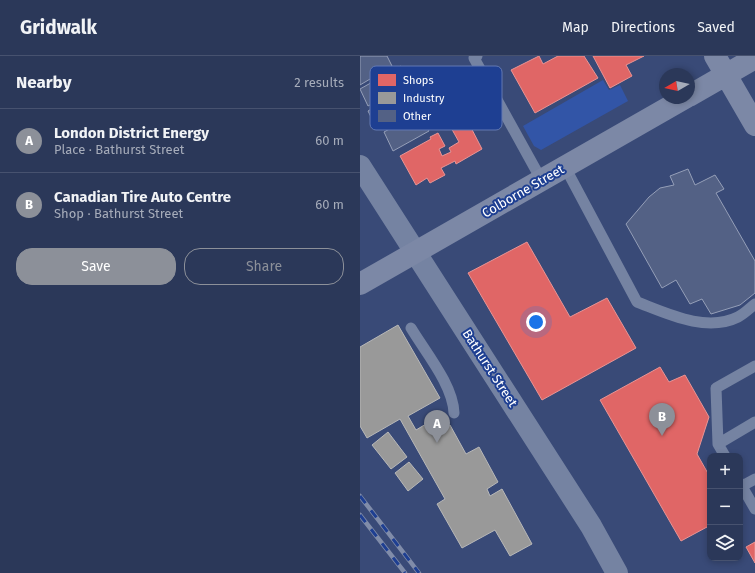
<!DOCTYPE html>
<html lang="en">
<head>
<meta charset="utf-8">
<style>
	:root { --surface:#2b3859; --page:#374362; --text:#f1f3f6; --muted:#a6acba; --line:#47526f; --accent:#8c9099 }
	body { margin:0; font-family:"Fira Sans",sans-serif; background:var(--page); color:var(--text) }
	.controls { position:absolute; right:12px; bottom:12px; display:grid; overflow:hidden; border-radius:8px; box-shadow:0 2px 6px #0003 }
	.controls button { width:36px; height:36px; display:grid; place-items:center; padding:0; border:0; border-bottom:1px solid var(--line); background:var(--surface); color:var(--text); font:20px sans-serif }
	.compass { position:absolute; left:299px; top:12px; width:36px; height:36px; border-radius:50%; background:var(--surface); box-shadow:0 2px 6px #0003; rotate:261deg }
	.you { position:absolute; left:176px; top:266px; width:14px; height:14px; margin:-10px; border:3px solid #fff; border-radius:50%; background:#1a73e8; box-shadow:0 0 0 6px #1a73e833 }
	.badge { display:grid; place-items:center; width:26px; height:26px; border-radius:50%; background:var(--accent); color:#fff; font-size:13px; font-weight:700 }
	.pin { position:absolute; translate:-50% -33px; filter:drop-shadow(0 1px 2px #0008) }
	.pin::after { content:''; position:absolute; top:21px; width:14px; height:12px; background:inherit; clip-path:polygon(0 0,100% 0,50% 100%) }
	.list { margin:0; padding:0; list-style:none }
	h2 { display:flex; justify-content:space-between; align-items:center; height:52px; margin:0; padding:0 16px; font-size:17px }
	h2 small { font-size:13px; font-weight:400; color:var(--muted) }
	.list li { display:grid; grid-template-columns:26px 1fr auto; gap:12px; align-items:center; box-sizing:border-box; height:64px; padding:0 16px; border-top:1px solid var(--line) }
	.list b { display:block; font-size:15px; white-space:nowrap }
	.list p { margin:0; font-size:13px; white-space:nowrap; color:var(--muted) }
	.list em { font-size:13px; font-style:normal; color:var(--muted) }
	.actions { display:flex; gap:8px; padding:12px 16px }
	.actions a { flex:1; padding:9px 0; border:1px solid var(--accent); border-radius:16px; text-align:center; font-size:14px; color:var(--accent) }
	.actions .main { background:var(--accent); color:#fff }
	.icon { flex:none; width:22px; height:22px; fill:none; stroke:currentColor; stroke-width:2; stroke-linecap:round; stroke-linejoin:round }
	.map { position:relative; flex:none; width:395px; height:517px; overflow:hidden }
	header { display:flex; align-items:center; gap:24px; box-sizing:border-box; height:56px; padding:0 20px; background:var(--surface); border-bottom:1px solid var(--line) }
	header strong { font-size:19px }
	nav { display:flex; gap:22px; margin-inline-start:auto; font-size:14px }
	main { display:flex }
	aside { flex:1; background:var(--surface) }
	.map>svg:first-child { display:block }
</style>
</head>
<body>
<header>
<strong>Gridwalk</strong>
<nav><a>Map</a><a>Directions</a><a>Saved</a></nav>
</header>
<main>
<aside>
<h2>Nearby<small>2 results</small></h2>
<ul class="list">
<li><span class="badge">A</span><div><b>London District Energy</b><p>Place · Bathurst Street</p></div><em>60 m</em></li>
<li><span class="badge">B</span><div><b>Canadian Tire Auto Centre</b><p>Shop · Bathurst Street</p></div><em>60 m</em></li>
</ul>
<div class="actions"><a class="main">Save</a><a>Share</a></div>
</aside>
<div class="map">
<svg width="395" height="517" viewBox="0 0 395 517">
	<rect width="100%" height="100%" fill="#394a77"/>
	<path fill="#3255a7" d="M 243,24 L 249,34 L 260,29 L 268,45 L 181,94 L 174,90 L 163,70 Z"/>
	<path fill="#e06666" stroke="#e99494" d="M 179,0 L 183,8 L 198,0 L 224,0 L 238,22 L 175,57 L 151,14 Z
		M 233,0 L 284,0 L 266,9 L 272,20 L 250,32 Z
		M 105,60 L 122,93 L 96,108 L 95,105 L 81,112 L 85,119 L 70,127 L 67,122 L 56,129 L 40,100 L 71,83 L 70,81 L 78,77 L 85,90 L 79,93 L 82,100 L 91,96 L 89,92 L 99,86 L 89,68 Z
		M 167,186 L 210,261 L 247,242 L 276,292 L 182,344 L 108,217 Z
		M 300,311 L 309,326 L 325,319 L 349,361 L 337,398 L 350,421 L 350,477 L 347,471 L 321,485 L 240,344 Z
		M 395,486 L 395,507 L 386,491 Z"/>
	<path fill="#999" stroke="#b8b8b8" d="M 38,269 L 80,342 L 48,360 L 56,374 L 76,362 L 83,373 L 90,369 L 106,398 L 119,391 L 138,426 L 127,433 L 130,440 L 142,433 L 172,488 L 150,500 L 135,474 L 102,492 L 77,448 L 85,443 L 40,363 L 7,382 L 0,370 L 0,291 Z
		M 28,376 L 47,401 L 31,413 L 12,389 Z
		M 49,406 L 63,423 L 48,435 L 35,417 Z"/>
	<path fill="#536185" stroke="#959fb8" d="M 0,0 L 27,0 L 32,10 L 0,29 Z
		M 41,10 L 50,27 L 8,50 L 0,33 Z
		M 51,30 L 59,47 L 16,71 L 8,55 Z
		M 59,57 L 69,75 L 33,95 L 24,76 Z
		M 328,113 L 335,129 L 355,119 L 364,133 L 356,137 L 395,205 L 395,237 L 380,249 L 351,258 L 342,243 L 330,248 L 316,224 L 302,232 L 266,168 L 289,141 L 300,132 L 314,129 L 310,120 Z"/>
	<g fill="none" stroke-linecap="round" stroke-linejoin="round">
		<path stroke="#7583a2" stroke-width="11" d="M 117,0 L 114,2 L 182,125
			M 205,111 L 277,246 C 306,257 346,277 378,261 C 384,258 390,252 395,248
			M 51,272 C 66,297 93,329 94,357
			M 358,388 L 395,366
			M 365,400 L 358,388 L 356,332 L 395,310
			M 380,427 L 395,453
			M 382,430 L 395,423"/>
		<path stroke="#7583a2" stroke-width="22" d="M 0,110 L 231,470 L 257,517"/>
		<path stroke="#7c88a6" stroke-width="22" d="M 355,0 L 395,69
			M 329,40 L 395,2
			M 0,228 L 325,42"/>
		<defs>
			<path id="rail" d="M 0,440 L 59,517
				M 0,459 L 45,517"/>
		</defs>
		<use href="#rail" stroke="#808ca9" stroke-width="4.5"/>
		<use href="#rail" stroke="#1e3f92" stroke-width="3" stroke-dasharray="9" stroke-linecap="butt"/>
	</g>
	<g text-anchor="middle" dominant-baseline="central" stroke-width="4" stroke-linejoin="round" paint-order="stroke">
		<g font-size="13" fill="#fff" stroke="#1e3f92">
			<text transform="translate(163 135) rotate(-30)">Colborne Street</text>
			<text transform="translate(130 312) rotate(57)">Bathurst Street</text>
		</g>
	</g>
	<rect x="10" y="10" width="132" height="64" rx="6" fill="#1e3f92" stroke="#6279b3" stroke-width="1"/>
	<rect x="18" y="18" width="18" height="12" fill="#e06666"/>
	<rect x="18" y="36" width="18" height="12" fill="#999"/>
	<rect x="18" y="54" width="18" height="12" fill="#536185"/>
	<g font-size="11" fill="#fff">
		<text x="43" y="28">Shops</text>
		<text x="43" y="46">Industry</text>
		<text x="43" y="64">Other</text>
	</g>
</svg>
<div class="controls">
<button>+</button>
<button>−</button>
<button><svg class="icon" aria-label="layers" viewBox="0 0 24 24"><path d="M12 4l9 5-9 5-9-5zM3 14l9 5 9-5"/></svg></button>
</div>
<svg class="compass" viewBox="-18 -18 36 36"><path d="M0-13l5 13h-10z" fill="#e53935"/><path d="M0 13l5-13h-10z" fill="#a6acba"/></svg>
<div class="you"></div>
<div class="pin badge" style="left:77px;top:387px">A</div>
<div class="pin badge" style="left:302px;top:380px">B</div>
</div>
</main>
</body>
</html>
